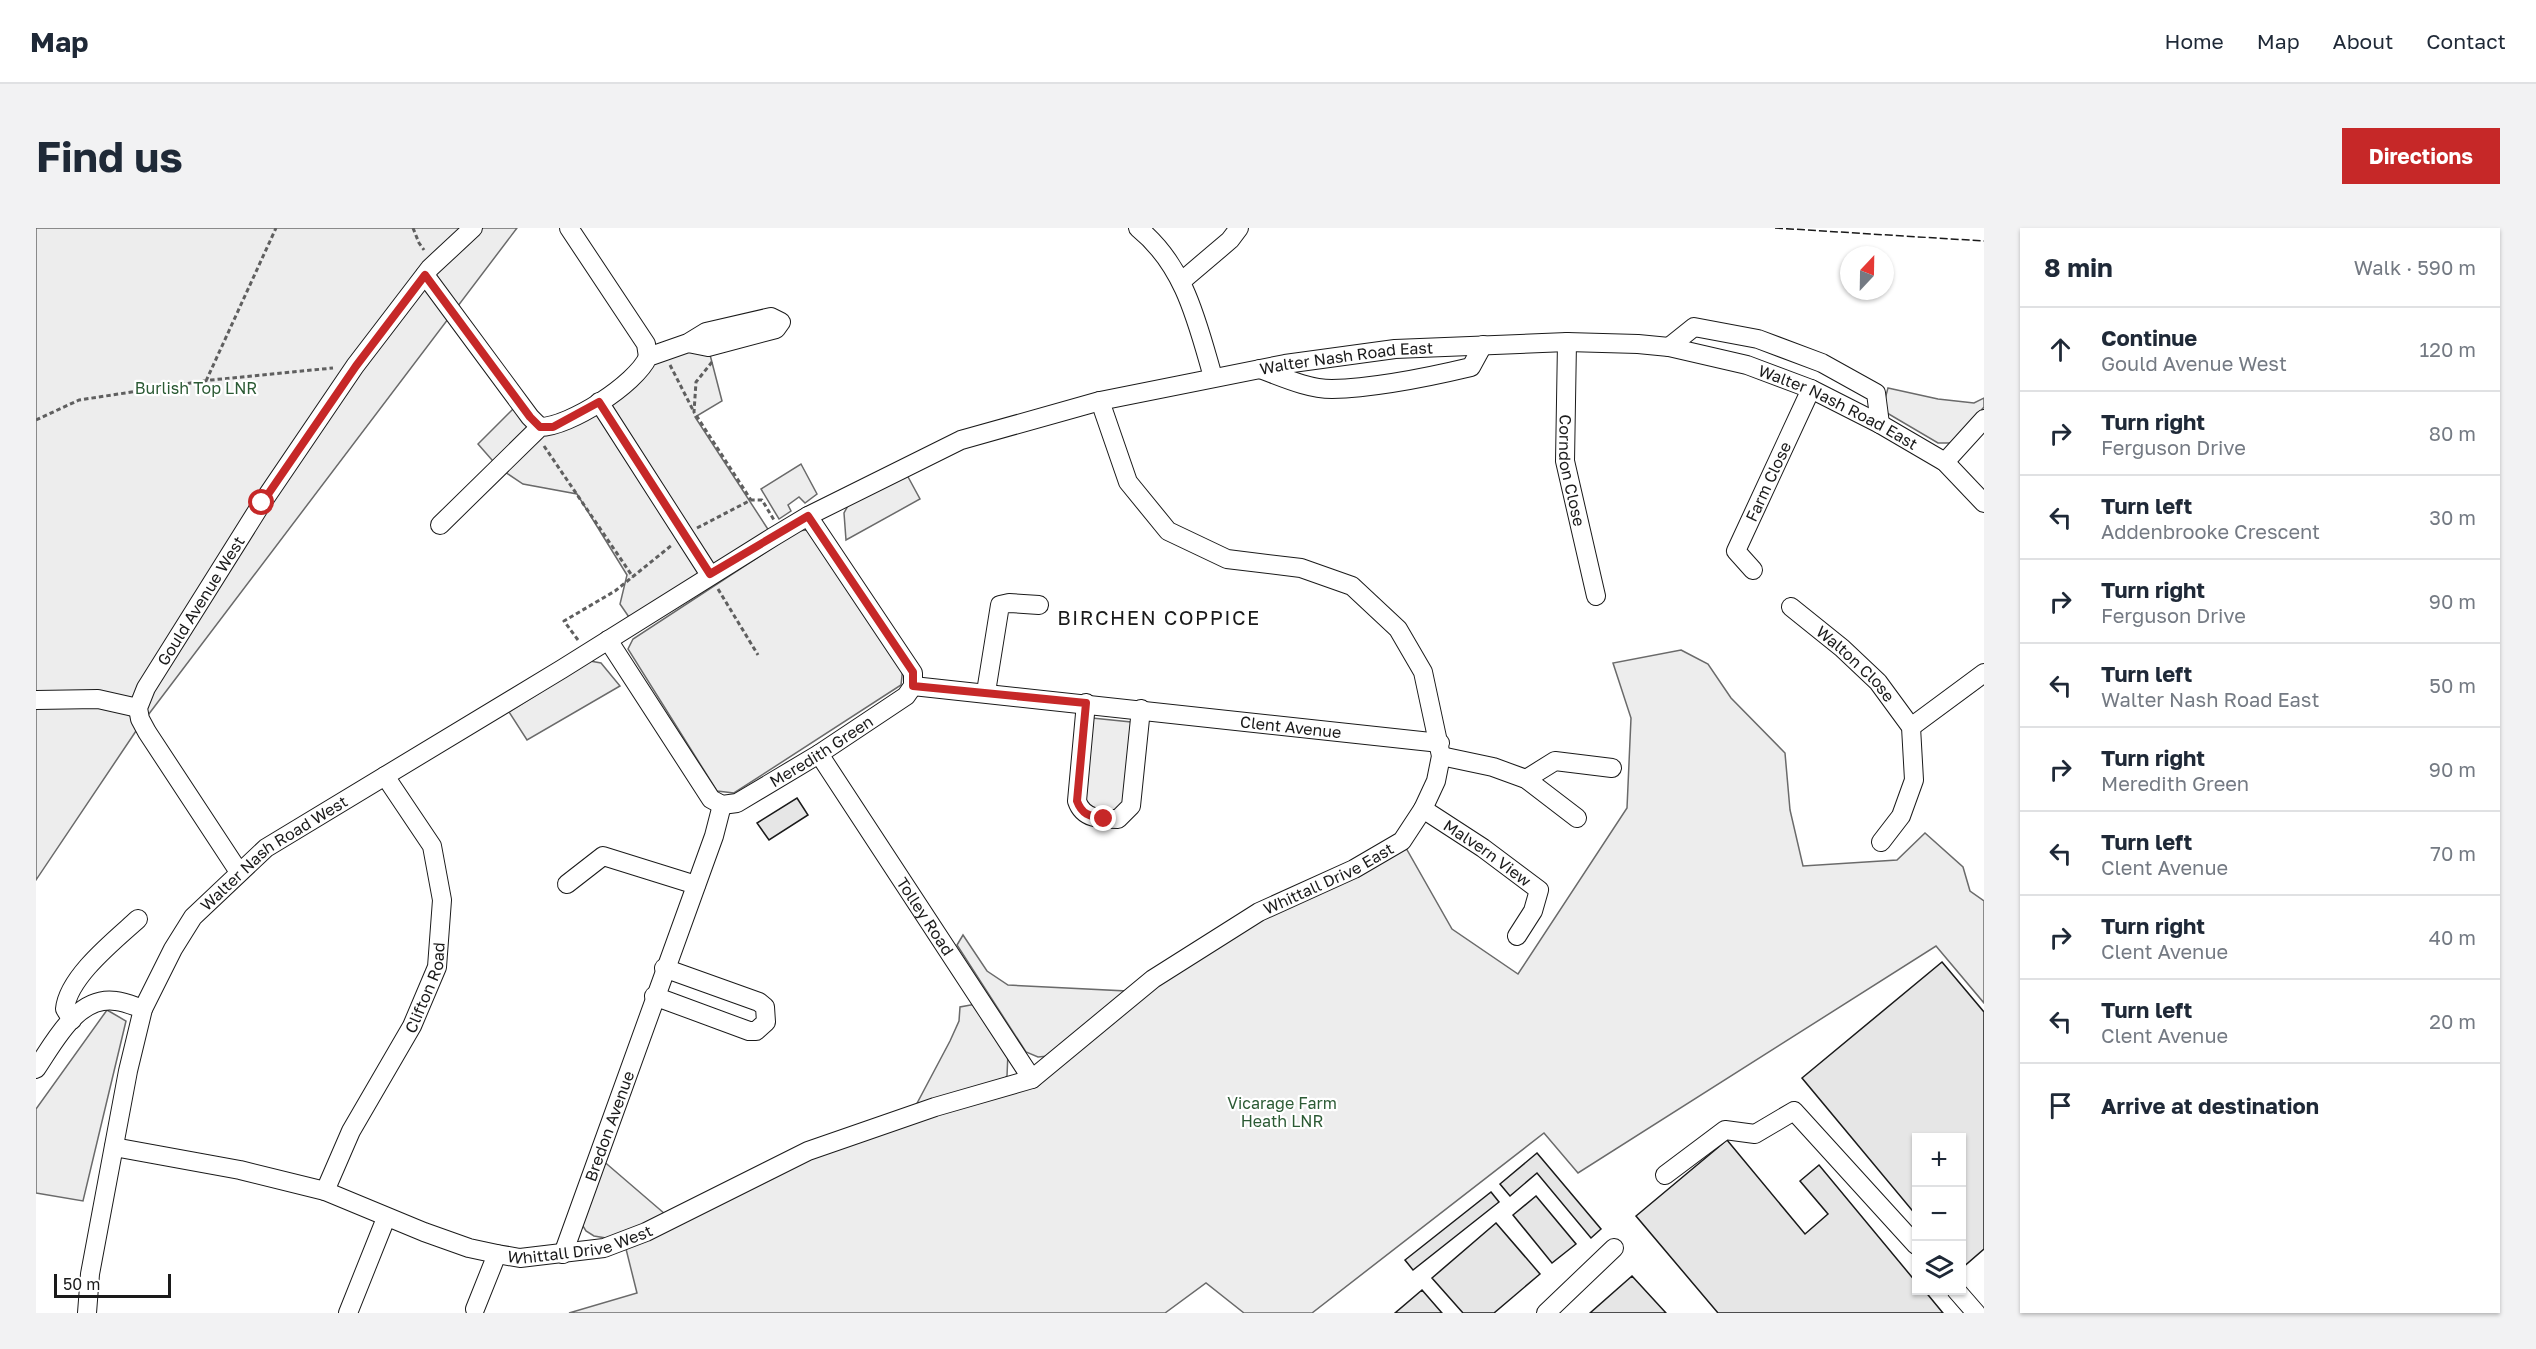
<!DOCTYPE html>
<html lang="en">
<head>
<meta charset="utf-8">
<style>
	:root { --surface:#fff; --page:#f2f2f3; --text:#1f2937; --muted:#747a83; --line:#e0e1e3; --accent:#c62828 }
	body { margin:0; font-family:"Golos Text",sans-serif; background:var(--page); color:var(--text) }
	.controls { position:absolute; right:18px; bottom:18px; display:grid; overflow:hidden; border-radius:0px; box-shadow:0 2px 4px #0004 }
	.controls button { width:54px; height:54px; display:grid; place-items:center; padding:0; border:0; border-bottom:2px solid var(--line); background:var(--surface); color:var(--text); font:30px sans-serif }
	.compass { position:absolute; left:1804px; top:18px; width:54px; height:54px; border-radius:50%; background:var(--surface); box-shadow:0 2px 4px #0004; rotate:22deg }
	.scale { position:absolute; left:18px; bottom:15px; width:117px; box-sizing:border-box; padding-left:6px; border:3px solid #1a1a1a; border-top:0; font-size:16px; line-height:21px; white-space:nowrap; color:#1a1a1a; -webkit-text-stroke:4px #fff; paint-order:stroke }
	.stop { position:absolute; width:18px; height:18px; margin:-14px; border:4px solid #c62828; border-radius:50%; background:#fff }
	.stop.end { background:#c62828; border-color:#fff; box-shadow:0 2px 6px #0008 }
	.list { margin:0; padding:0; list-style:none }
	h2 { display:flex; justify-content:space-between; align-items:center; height:78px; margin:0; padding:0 24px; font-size:26px }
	h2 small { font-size:20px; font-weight:400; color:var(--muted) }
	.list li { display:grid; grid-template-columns:39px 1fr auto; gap:18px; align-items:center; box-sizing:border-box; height:84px; padding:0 24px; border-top:2px solid var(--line) }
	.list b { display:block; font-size:22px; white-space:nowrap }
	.list p { margin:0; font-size:20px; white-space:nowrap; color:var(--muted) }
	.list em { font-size:20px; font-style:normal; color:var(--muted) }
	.icon { flex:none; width:33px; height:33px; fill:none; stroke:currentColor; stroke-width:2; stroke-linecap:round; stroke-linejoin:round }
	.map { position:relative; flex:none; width:1948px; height:1085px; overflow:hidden; border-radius:0px }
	header { display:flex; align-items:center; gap:36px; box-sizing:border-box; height:84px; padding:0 30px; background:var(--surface); border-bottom:2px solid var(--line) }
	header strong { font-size:28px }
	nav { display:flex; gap:33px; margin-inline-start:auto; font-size:21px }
	.intro { display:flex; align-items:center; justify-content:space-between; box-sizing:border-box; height:144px; padding:0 36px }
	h1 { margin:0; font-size:42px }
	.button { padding:15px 27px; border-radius:0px; background:var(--accent); color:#fff; font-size:21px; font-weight:700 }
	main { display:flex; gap:36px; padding:0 36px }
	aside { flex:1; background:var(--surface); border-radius:0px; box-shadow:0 2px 4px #0004 }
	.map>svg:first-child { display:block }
</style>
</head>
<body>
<header>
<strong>Map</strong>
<nav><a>Home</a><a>Map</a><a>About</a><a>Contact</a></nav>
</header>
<div class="intro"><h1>Find us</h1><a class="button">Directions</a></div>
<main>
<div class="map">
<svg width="1948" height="1085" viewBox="0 0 1948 1085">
	<rect width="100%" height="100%" fill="#fff"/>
	<path fill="#ededed" stroke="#6a6a6a" stroke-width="1.5" d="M 0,0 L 481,0 L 100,503 L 0,652 Z
		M 672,119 L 686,173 L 659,189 L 737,309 L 597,395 L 584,376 L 591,347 L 541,266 L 487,256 L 463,240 L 442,216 L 484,174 L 517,199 L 612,129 Z
		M 1852,160 L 1902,171 L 1938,175 L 1948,170 L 1948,179 L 1916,215 L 1902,215 L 1851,185 L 1849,171 Z
		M 765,236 L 781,266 L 769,275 L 763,269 L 752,277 L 755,283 L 743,291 L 725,261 Z
		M 871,247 L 884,271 L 810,312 L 808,285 L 814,274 Z
		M 770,302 L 778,308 L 867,439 L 865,457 L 698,565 L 681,563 L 592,421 L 597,411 L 762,303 Z
		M 1645,422 L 1672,436 L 1695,470 L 1749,525 L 1754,582 L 1767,638 L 1861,632 L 1889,605 L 1927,639 L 1934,663 L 1948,673 L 1948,775 L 1900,718 L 1542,945 L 1508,905 L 1276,1085 L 1208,1085 L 1170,1055 L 1129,1085 L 533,1085 L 601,1065 L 590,1021 L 772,923 L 996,851 L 1117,751 L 1366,613 L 1416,701 L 1482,746 L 1591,580 L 1595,490 L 1577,435 Z
		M 554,433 L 565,435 L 584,458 L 491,512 L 473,484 Z
		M 1056,490 L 1095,494 L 1088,577 L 1085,582 L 1056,582 L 1047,571 Z
		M 927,707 L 951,743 L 972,757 L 1090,763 L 1013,828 L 1002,829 L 990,824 L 921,717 Z
		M 940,776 L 972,824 L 971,848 L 962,856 L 878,881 L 914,813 L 923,793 L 924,779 Z
		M 71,782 L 90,793 L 47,973 L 0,965 L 0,881 Z
		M 565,931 L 629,986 L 576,1011 L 558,1008 L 550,1003 L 545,995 Z"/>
	<path fill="#e6e6e6" stroke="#1a1a1a" stroke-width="1.5" d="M 761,570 L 772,587 L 733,612 L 721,595 Z
		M 1906,734 L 1948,784 L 1948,1021 L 1926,1040 L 1926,910 L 1880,910 L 1880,987 L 1766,850 Z
		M 1691,912 L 1769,1006 L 1792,986 L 1764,953 L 1783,937 L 1880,1054 L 1880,1062 L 1888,1062 L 1907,1085 L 1682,1085 L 1600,988 Z
		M 1501,925 L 1565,1001 L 1555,1010 L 1501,945 L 1474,968 L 1464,956 Z
		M 1455,964 L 1463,974 L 1377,1042 L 1369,1032 Z
		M 1500,968 L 1540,1016 L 1516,1035 L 1477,987 Z
		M 1460,995 L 1504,1046 L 1458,1085 L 1427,1085 L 1396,1050 Z
		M 1596,1048 L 1630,1085 L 1554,1085 Z
		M 1386,1062 L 1406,1085 L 1359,1085 Z"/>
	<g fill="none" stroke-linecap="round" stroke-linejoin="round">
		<defs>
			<g id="minor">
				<path d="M 533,0 L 610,116 L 612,129"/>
				<path d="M 1102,0 C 1149,38 1161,94 1177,149"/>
				<path d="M 389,47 L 494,189 L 504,199"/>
				<path d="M 1147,52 L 1194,12 L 1203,0"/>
				<path id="s1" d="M 1531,114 L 1529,233 L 1560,368"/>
				<path d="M 1633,119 L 1658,99 L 1722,111 L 1786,135 L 1840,165 L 1844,196"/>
				<path d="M 1224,141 C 1246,149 1272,161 1296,161 C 1339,160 1393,149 1435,139 L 1447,117"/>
				<path d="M 563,174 L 674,347"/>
				<path d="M 1909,234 L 1948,191"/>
				<path d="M 404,297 L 504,199 C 533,199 600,156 612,129 L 652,115 L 670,104 L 735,89 L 745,94 L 740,101 L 672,119 L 652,115"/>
				<path id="s2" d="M 1717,342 L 1700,323 L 1775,161"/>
				<path id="s3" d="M 1755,379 L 1806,420 L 1842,454 L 1875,499 L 1878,552 L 1865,588 L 1845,614"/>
				<path id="s4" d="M 572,412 L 675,571 L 686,577 L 701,575 L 783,526 L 870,468 L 877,458 L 877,445 L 772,288"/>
				<path id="s5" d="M 877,458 L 1404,515"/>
				<path d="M 950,464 L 964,377 L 973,375 L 1003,377"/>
				<path d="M 0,472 L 62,471 L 102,480"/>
				<path d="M 1050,475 L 1041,573 C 1047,591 1064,591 1082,591 L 1095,578 L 1105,481"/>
				<path d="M 1875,499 L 1948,445"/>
				<path id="s6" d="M 783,526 L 996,851"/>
				<path d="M 1405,528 L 1457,539 L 1490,551 L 1541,590"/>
				<path d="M 1490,551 L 1519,533 L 1576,540"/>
				<path id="s7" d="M 1387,581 L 1447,620 L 1503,662 L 1497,683 L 1481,708"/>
				<path id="s8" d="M 203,644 L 111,504 L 104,491 L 102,480 L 110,460 L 226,275 L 319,138 L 394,40 L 437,0"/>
				<path d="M 531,656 L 567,628 L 660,657"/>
				<path d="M 618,768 L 713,803 L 720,803 L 730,794 L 729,779 L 723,774 L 628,740"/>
				<path d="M 36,792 L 29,781 C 32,749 79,712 102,691"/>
				<path d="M 0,841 C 18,815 41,767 80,773 C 89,774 98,778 107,781"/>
				<path id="s9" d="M 78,919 L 204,942 L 289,963 L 388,1004 L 433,1020 L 461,1026 L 484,1030 L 568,1020 L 610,1004 L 772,923 L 899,879 L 996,851 L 1117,751 L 1223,684 L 1318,641 L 1366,613 L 1387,581 L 1400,553 L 1405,528 L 1387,444 L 1362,401 L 1316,358 L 1265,340 L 1191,331 L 1132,303 L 1092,254 L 1064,173"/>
				<path d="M 1629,947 L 1689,902 L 1719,906 L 1758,883 L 1880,1017"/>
				<path id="s10" d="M 289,963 L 315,903 L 376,798 L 401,739 L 406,672 L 396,618 L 349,548"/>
				<path id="s11" d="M 527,1026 L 678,608 L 686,577"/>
				<path d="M 1920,1062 L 1940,1085"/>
				<path d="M 439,1081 L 461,1026"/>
				<path id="s12" d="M 51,1085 L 54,1046 L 92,843 L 107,781 L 137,721 L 157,689 L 230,620 L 526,441 L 737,309 L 772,288 L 925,212 L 1064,173 L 1249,136 L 1359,121 L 1531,114 L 1602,116 L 1633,119 L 1711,137 L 1775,161 L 1844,196 L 1909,234 L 1948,275"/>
				<path d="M 312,1085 L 350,990"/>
				<path d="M 1510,1085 L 1578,1020"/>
			</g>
		</defs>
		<use href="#minor" stroke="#1a1a1a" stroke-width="20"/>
		<path stroke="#5f5f5f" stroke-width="3" stroke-dasharray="4.5 3" stroke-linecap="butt" d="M 377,0 L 383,15 L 388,22
			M 676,134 L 660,154 L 658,184 L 715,272
			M 634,137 L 658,184
			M 170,153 L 240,0
			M 0,192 L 43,172 L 175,152 L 297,140
			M 508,218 L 597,349
			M 661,300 L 715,272 L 726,272 L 738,292
			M 682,361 L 722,427
			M 542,412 L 528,393 L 579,363 L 636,317"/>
		<use href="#minor" stroke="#fff" stroke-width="18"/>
		<path stroke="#1a1a1a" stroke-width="1.5" stroke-dasharray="8 3" stroke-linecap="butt" d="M 1739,0 L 1948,13"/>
	</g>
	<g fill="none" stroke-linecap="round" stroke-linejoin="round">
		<path stroke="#c62828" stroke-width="8" d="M 226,275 L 320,138 L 389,47 L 494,189 L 504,199 L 517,199 L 563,174 L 674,346 L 772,288 L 877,444 L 877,458 L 1050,475 L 1041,573 C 1046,587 1054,588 1068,591"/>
	</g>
	<g text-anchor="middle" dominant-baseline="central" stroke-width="4.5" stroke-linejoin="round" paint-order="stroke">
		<g font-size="16" fill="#1a1a1a" stroke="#fff">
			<text stroke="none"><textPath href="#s12" startOffset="1716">Walter Nash Road East</textPath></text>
			<text stroke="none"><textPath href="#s12" startOffset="2220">Walter Nash Road East</textPath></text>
			<text stroke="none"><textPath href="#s1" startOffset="129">Corndon Close</textPath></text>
			<text stroke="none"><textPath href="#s2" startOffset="102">Farm Close</textPath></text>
			<text stroke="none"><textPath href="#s8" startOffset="318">Gould Avenue West</textPath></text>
			<text stroke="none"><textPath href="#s3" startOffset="86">Walton Close</textPath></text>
			<text stroke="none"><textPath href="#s5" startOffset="380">Clent Avenue</textPath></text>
			<text stroke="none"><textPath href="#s4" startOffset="316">Meredith Green</textPath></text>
			<text stroke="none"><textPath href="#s12" startOffset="518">Walter Nash Road West</textPath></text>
			<text stroke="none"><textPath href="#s7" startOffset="78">Malvern View</textPath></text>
			<text stroke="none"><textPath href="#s9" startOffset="1328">Whittall Drive East</textPath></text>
			<text stroke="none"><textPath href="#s6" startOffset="194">Tolley Road</textPath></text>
			<text stroke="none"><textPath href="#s10" startOffset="228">Clifton Road</textPath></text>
			<text stroke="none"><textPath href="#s11" startOffset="136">Bredon Avenue</textPath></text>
			<text stroke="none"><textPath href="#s9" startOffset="484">Whittall Drive West</textPath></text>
		</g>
		<g font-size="16" fill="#2b5a34" stroke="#fff">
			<text x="160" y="160">Burlish Top LNR</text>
			<text x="1246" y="875">Vicarage Farm<tspan x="1246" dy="18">Heath LNR</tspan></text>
		</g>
		<g font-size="20" letter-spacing="1.5" fill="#1a1a1a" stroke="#fff">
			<text x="1123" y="389">BIRCHEN COPPICE</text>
		</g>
	</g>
</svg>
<div class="controls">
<button>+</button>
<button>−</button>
<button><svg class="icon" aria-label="layers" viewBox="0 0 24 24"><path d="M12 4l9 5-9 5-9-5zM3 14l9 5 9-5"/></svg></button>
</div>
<svg class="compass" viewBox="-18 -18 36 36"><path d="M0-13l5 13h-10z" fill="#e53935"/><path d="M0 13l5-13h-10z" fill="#747a83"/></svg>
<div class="scale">50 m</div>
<div class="stop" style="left:226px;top:275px"></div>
<div class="stop end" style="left:1068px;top:591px"></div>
</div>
<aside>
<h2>8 min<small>Walk · 590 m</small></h2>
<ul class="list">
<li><svg class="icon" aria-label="ahead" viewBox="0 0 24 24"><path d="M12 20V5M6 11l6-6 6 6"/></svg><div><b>Continue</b><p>Gould Avenue West</p></div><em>120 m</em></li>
<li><svg class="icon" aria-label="right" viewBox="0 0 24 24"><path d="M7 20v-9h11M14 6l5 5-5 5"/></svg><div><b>Turn right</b><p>Ferguson Drive</p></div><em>80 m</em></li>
<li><svg class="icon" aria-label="left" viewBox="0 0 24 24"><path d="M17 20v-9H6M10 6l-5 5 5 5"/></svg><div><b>Turn left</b><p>Addenbrooke Crescent</p></div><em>30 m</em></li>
<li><svg class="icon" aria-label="right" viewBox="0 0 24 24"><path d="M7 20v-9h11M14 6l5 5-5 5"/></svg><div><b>Turn right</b><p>Ferguson Drive</p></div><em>90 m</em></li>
<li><svg class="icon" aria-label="left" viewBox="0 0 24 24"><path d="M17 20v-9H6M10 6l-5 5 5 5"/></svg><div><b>Turn left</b><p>Walter Nash Road East</p></div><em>50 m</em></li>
<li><svg class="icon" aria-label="right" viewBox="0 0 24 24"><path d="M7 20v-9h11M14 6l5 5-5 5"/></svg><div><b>Turn right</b><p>Meredith Green</p></div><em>90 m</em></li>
<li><svg class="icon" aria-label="left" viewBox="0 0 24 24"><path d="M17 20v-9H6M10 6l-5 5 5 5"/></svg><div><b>Turn left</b><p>Clent Avenue</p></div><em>70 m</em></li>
<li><svg class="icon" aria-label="right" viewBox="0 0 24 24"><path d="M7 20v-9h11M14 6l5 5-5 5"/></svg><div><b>Turn right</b><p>Clent Avenue</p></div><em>40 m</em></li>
<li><svg class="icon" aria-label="left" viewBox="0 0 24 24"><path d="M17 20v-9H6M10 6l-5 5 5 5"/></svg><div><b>Turn left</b><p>Clent Avenue</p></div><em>20 m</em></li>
<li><svg class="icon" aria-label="arrive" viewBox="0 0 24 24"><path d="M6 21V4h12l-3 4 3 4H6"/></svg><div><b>Arrive at destination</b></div></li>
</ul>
</aside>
</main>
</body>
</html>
